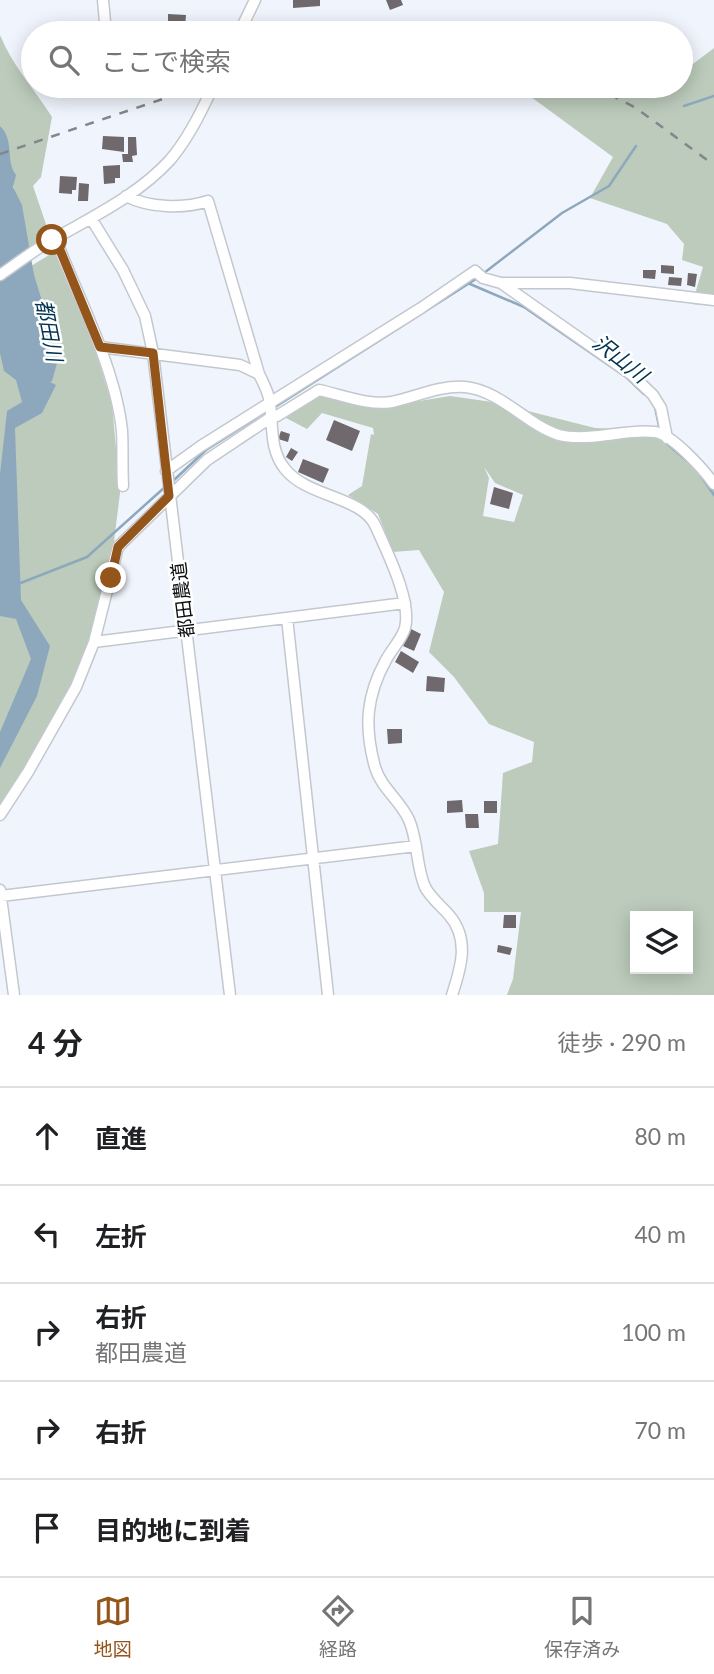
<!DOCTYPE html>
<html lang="ja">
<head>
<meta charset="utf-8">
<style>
	:root { --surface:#fff; --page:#f6f6f6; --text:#202124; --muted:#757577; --line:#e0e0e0; --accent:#94551b }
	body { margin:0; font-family:Lato,"Noto Sans JP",sans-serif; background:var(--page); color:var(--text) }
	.controls { position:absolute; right:21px; bottom:21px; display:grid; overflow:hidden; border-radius:0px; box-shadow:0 4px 18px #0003 }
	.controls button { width:63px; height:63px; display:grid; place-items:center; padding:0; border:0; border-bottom:2px solid var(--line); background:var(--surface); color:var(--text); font:35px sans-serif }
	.stop { position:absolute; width:21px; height:21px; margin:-16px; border:5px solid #94551b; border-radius:50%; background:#fff }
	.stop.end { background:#94551b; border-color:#fff; box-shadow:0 2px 7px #0008 }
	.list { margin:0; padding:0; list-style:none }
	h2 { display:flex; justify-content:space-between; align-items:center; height:91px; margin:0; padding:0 28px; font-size:30px }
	h2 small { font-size:23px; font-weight:400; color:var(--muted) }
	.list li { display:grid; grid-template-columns:46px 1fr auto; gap:21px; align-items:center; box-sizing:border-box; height:98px; padding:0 28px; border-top:2px solid var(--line) }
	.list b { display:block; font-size:26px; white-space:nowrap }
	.list p { margin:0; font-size:23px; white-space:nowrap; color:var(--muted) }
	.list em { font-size:23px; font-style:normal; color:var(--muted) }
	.icon { flex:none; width:38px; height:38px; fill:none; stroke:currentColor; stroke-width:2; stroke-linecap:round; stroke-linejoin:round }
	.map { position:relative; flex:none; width:714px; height:995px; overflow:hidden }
	.search { position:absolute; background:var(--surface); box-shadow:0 4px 18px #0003; left:21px; right:21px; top:21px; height:77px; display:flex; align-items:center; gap:18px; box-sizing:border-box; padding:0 24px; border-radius:38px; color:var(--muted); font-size:26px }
	.sheet { height:581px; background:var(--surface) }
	nav { display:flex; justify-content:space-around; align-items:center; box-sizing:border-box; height:98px; border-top:2px solid var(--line); background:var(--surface); font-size:19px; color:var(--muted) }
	nav a { display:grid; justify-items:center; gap:4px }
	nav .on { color:var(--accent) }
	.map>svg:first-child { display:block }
</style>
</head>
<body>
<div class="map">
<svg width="714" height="995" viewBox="0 0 714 995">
	<rect width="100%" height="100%" fill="#f0f4fc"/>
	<path fill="#bccbbb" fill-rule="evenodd" d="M 0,35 C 12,65 35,90 52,117 L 41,177 L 33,186 L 50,236 L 29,249 L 0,133 Z
		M 714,48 L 714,306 L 692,304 L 703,267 L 682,260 L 684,244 L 667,224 L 590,198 L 613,157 L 527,94 L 488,86 L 681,86 L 681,73 Z
		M 54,252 L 86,321 L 112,404 L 120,493 L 109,582 L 80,666 L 50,729 L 0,806 L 0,285 Z
		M 321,392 L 401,404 L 450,396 L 492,402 L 595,428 L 653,430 L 714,477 L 714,995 L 507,995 L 513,979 L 521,912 L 484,912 L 484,893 L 469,851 L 498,844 L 503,773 L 532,762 L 534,742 L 489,724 L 454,677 L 429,652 L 444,592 L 419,550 L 393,552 L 378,514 L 348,495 L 362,486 L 371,434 L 374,435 L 373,428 L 322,413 L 307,429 L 286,418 ZM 484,467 L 495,483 L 523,495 L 514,522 L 483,516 L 489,478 ZM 635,916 L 688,916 L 688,969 L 635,969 Z"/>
	<path fill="#8da8bd" d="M 0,126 C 15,140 5,161 16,175 L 13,187 L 22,205 L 34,275 L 59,356 L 52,381 L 50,382 L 56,385 L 42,413 L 15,428 L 21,600 L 50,646 L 37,696 L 0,768 L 0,732 L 31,659 L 16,619 L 0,616 L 0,474 L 7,411 L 22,402 L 16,380 L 4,371 L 0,353 Z"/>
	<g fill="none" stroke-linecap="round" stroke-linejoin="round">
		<path stroke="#8da8bd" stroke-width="2.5" d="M 684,106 L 714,96
			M 484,273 L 562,213 L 609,186 L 636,146
			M 470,284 L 524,307 L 626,377 L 644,394
			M 275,407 L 479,277
			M 655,407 L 660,431
			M 663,440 L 687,461
			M 701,476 L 714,495
			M 173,481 L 206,450 L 266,412
			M 18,584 L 87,557 L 165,487"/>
	</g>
	<path fill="#6f686d" d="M 293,0 L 320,0 L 320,6 L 293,8 Z
		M 386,0 L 401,0 L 403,5 L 390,10 Z
		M 168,14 L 186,15 L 185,28 L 168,28 Z
		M 103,136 L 124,137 L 124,152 L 102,149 Z
		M 128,137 L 136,137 L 137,155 L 132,156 L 133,162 L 123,162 L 122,154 L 128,154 Z
		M 120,165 L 120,178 L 115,178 L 115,183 L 104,184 L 103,166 Z
		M 60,176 L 77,177 L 76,190 L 72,190 L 72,194 L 59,193 Z
		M 79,183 L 89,184 L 88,201 L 78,201 Z
		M 661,265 L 674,266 L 674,274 L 661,273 Z
		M 643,270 L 656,270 L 655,279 L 643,278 Z
		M 688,273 L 697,274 L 695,287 L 687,285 Z
		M 669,277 L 682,278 L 681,286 L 668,285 Z
		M 334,420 L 360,431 L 352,451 L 326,440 Z
		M 281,431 L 290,434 L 288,442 L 278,439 Z
		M 291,448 L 298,452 L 292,461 L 286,457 Z
		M 303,459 L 329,469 L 323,483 L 298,472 Z
		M 494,487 L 513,493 L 509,509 L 490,504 Z
		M 411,629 L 421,634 L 414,651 L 403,646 Z
		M 401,651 L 419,662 L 413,673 L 395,662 Z
		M 427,676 L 445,678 L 444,692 L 426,691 Z
		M 387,729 L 402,729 L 402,743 L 388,744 Z
		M 462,800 L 463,812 L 447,813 L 447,801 Z
		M 484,801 L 497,801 L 497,813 L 484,813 Z
		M 465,814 L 478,814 L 479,828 L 466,828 Z
		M 504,915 L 516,915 L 516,928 L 503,928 Z
		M 498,945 L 512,948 L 510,955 L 497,952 Z"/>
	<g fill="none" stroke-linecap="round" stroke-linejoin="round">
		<defs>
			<path id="minor" d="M 103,0 L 106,33
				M 239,33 L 255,0
				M 126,196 C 149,208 184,209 208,201 L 259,374
				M 92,220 L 123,270 L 145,316 L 153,353 L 230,995
				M 52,240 L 60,250 C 82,305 116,372 122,431 C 123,449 122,468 123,486
				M 0,275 C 18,263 35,249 54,239 C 94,216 138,195 170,160 C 188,139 202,111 213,86
				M 501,283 L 632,375 L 653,395 L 661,408 L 667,438
				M 100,347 L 240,365 L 259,374 C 263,382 267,390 269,398 C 274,422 268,448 285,469 C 308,498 363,496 376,527 C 387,552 412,601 405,628 C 402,639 391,650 386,660 C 366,696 364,727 375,767 C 381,788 400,800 409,820 C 418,840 416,867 425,887 C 430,897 442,907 449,915 C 470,939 461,968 452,995
				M 166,471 L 201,446 L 421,308 L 475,271 L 483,278 L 501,283 L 570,283 L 714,300
				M 287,618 L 328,995
				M 94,642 L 405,603
				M 0,815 L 28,772 L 76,687 L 94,642 L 118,547 L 207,460 L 270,418 L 277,416 L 319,390 C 342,395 369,406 392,402 C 416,397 440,385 465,387 C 502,391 525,424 559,435 C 574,439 592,437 607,435 C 623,433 639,430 655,432 C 672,434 704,470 714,484
				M 0,890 L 14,995
				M 1,896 L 416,846"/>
		</defs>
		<use href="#minor" stroke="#c3c8cf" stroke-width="13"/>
		<use href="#minor" stroke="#fff" stroke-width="10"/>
		<path stroke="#83868b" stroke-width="2.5" stroke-dasharray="9 9" stroke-linecap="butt" d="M 594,86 L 636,108 L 714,165
			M 0,154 L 201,86"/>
	</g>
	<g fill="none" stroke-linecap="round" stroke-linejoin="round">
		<path stroke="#94551b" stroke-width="9" d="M 52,240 L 60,250 L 100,347 L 153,353 L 169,496 L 118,547 L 111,578"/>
	</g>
	<g text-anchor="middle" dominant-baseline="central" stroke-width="5" stroke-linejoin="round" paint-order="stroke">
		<g font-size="19" fill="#0c0e10" stroke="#fff">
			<text transform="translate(182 600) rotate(-97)">都田農道</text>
		</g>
		<g font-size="21" font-style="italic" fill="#003451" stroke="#fff">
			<text transform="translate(50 330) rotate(79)">都田川</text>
			<text transform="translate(621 358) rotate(38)">沢山川</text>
		</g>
	</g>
</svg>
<div class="controls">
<button><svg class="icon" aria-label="layers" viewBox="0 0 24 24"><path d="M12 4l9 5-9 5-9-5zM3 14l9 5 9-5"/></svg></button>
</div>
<div class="stop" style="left:52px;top:240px"></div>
<div class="stop end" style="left:111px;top:578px"></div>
<div class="search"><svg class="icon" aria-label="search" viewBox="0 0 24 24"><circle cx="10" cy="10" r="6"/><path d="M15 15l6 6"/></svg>ここで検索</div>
</div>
<section class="sheet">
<h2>4 分<small>徒歩 · 290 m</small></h2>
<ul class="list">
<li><svg class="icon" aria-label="ahead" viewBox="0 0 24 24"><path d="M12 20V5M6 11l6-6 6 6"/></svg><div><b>直進</b></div><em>80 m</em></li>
<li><svg class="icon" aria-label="left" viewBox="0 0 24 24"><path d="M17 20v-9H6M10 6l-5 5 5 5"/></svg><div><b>左折</b></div><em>40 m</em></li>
<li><svg class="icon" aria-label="right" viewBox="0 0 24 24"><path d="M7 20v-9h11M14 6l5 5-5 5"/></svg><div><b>右折</b><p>都田農道</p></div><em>100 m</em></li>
<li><svg class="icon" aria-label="right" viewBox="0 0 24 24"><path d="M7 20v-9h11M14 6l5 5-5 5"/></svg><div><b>右折</b></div><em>70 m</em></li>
<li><svg class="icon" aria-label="arrive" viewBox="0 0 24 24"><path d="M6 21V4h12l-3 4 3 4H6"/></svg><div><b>目的地に到着</b></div></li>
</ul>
</section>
<nav>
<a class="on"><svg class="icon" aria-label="map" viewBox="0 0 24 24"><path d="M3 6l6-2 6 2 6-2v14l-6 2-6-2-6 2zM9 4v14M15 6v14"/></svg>地図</a>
<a><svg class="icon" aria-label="directions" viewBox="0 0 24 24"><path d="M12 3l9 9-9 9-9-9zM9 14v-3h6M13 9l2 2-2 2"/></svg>経路</a>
<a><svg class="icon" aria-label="saved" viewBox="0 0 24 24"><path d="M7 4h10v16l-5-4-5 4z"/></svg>保存済み</a>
</nav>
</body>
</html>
